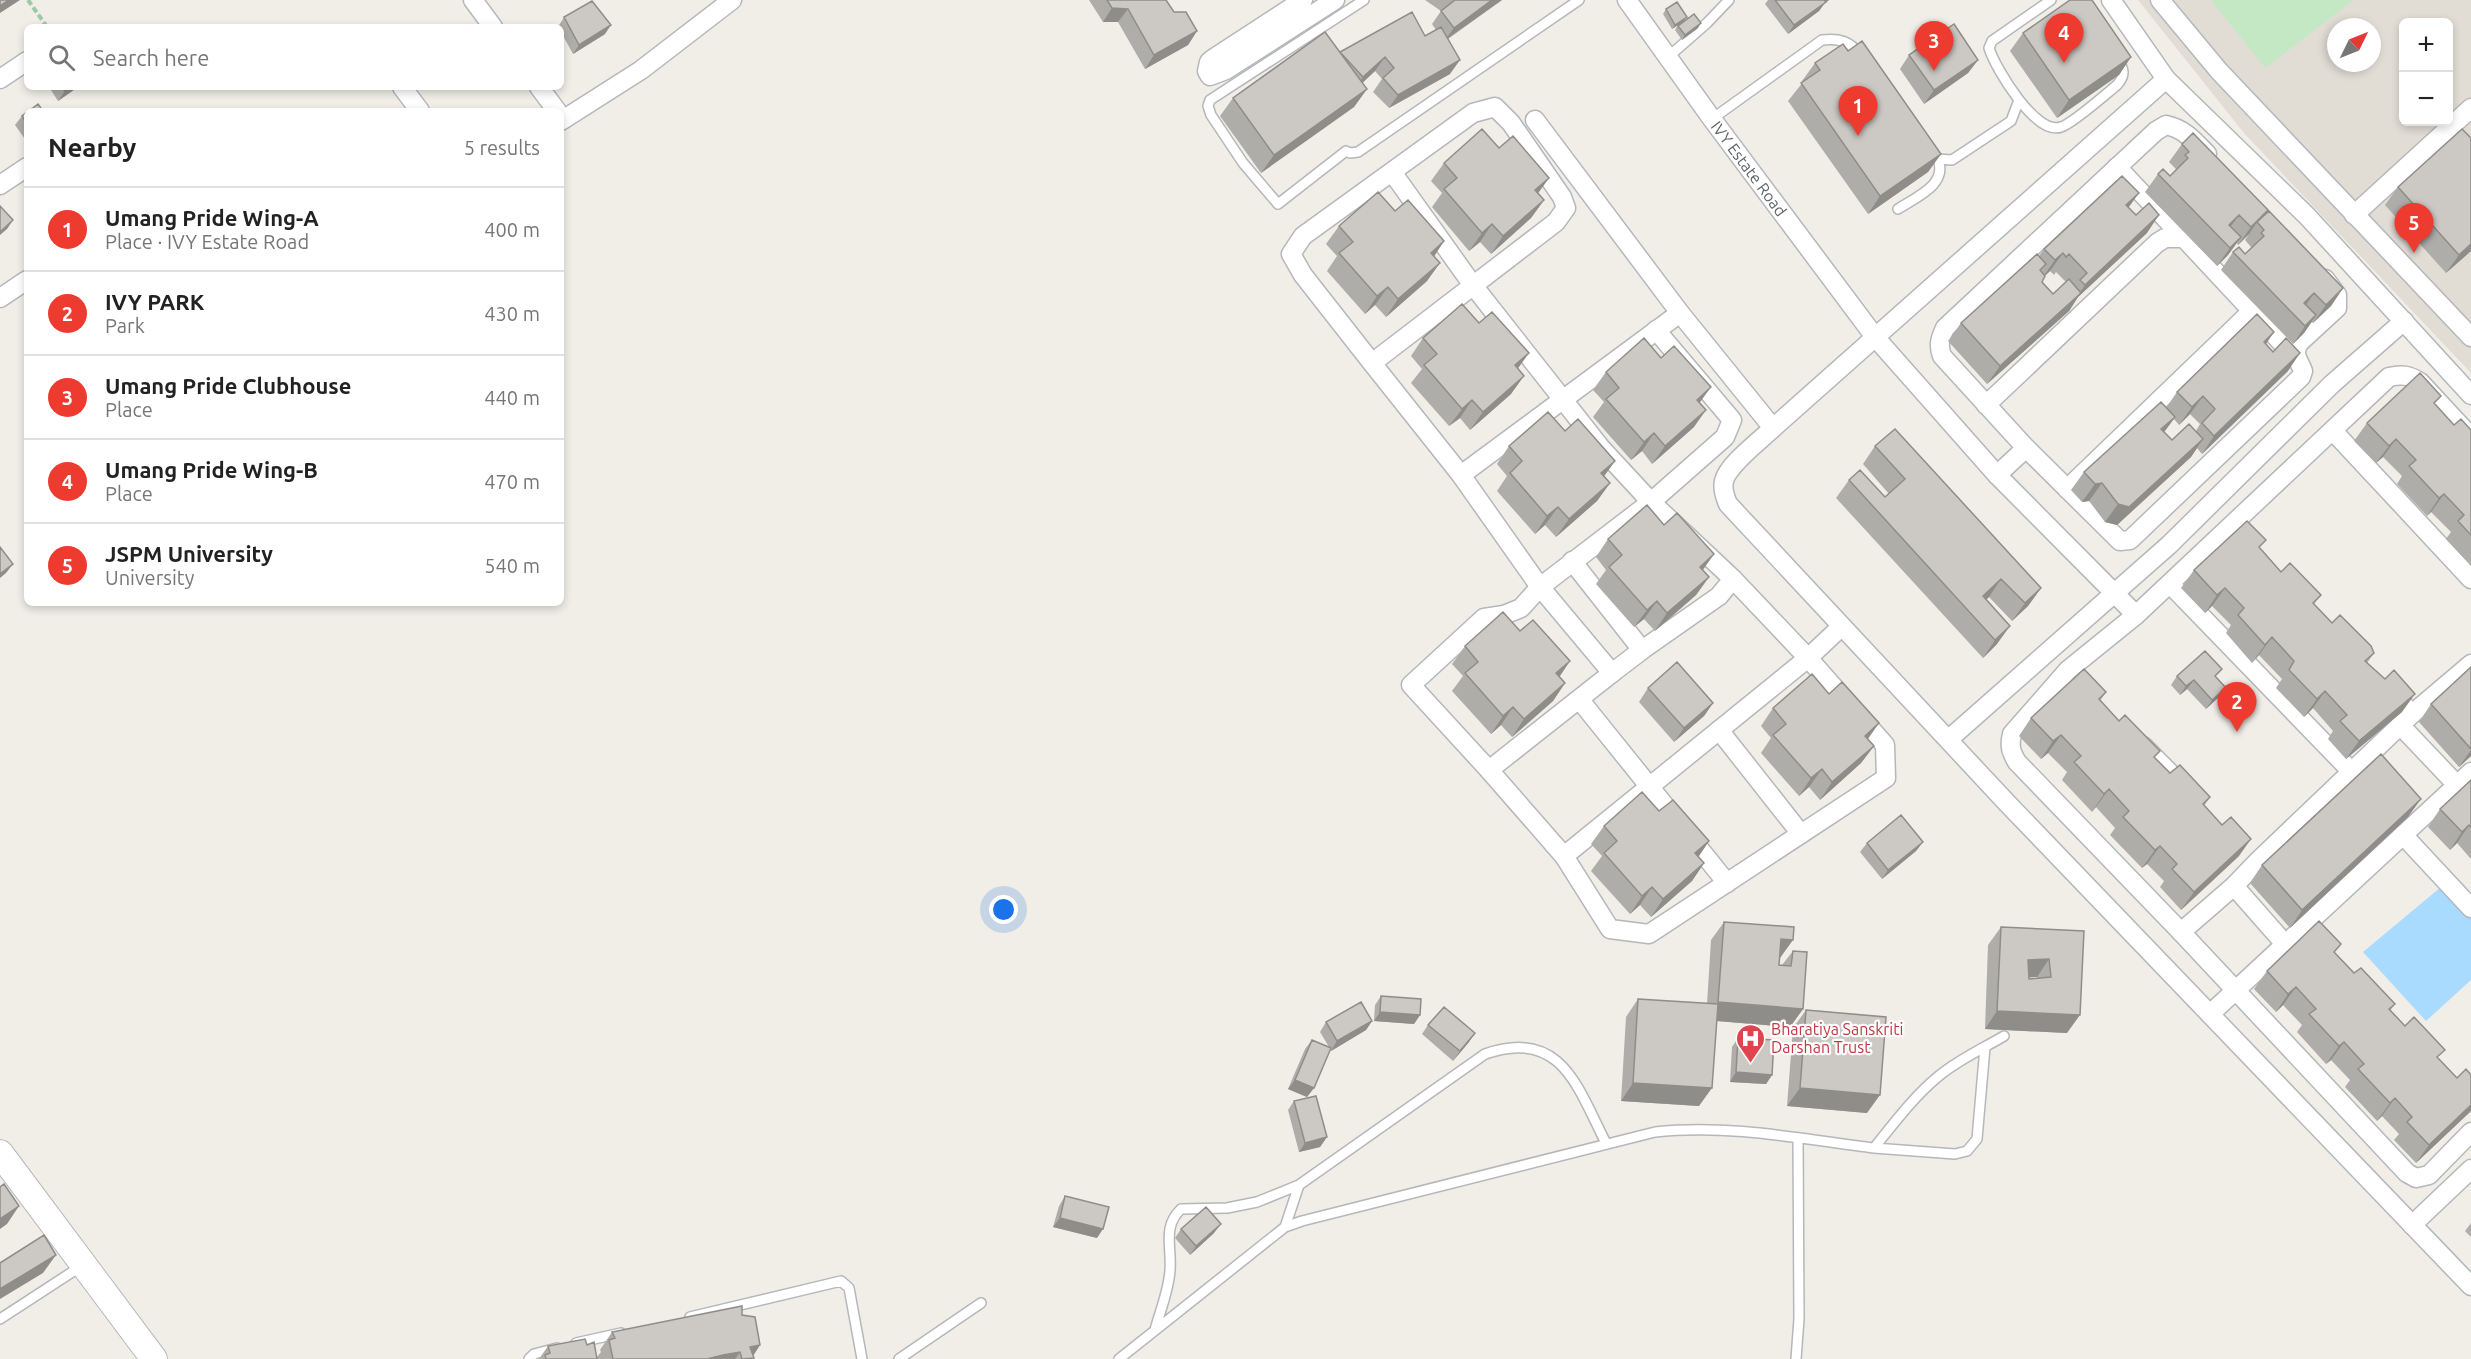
<!DOCTYPE html>
<html lang="en">
<head>
<meta charset="utf-8">
<style>
	:root { --surface:#fff; --page:#f2f2f2; --text:#222; --muted:#767676; --line:#e0e0e0; --accent:#ed3b30 }
	body { margin:0; font-family:Ubuntu,sans-serif; background:var(--page); color:var(--text) }
	.controls { position:absolute; right:18px; top:18px; display:grid; overflow:hidden; border-radius:9px; box-shadow:0 3px 9px #0003 }
	.controls button { width:54px; height:54px; display:grid; place-items:center; padding:0; border:0; border-bottom:2px solid var(--line); background:var(--surface); color:var(--text); font:30px sans-serif }
	.compass { position:absolute; left:2327px; top:18px; width:54px; height:54px; border-radius:50%; background:var(--surface); box-shadow:0 3px 9px #0003; rotate:47deg }
	.you { position:absolute; left:1004px; top:910px; width:21px; height:21px; margin:-15px; border:4px solid #fff; border-radius:50%; background:#1a73e8; box-shadow:0 0 0 9px #1a73e833 }
	.badge { display:grid; place-items:center; width:39px; height:39px; border-radius:50%; background:var(--accent); color:#fff; font-size:20px; font-weight:700 }
	.pin { position:absolute; translate:-50% -50px; filter:drop-shadow(0 2px 3px #0008) }
	.pin::after { content:''; position:absolute; top:32px; width:21px; height:18px; background:inherit; clip-path:polygon(0 0,100% 0,50% 100%) }
	.list { margin:0; padding:0; list-style:none }
	h2 { display:flex; justify-content:space-between; align-items:center; height:78px; margin:0; padding:0 24px; font-size:26px }
	h2 small { font-size:20px; font-weight:400; color:var(--muted) }
	.list li { display:grid; grid-template-columns:39px 1fr auto; gap:18px; align-items:center; box-sizing:border-box; height:84px; padding:0 24px; border-top:2px solid var(--line) }
	.list b { display:block; font-size:22px; white-space:nowrap }
	.list p { margin:0; font-size:20px; white-space:nowrap; color:var(--muted) }
	.list em { font-size:20px; font-style:normal; color:var(--muted) }
	.icon { flex:none; width:33px; height:33px; fill:none; stroke:currentColor; stroke-width:2; stroke-linecap:round; stroke-linejoin:round }
	.map { position:relative; flex:none; width:2471px; height:1359px; overflow:hidden }
	.search { position:absolute; background:var(--surface); box-shadow:0 3px 9px #0003; left:24px; top:24px; width:540px; height:66px; display:flex; align-items:center; gap:15px; box-sizing:border-box; padding:0 21px; border-radius:9px; color:var(--muted); font-size:22px }
	.panel { position:absolute; background:var(--surface); box-shadow:0 3px 9px #0003; left:24px; top:108px; width:540px; height:498px; border-radius:9px }
	.map>svg:first-child { display:block }
</style>
</head>
<body>
<div class="map">
<svg width="2471" height="1359" viewBox="0 0 2471 1359">
	<rect width="100%" height="100%" fill="#f0eee7"/>
	<path fill="#e1ddd5" fill-rule="evenodd" d="M 2138,0 L 2471,0 L 2471,373 L 2244,133 ZM 2404,22 L 2448,22 L 2448,122 L 2404,122 ZM 2336,27 L 2372,27 L 2372,63 L 2336,63 Z"/>
	<path fill="#c4e8c3" d="M 2211,0 L 2354,0 L 2265,68 Z"/>
	<path fill="#a8dbff" d="M 2447,882 L 2471,908 L 2471,980 L 2426,1021 L 2363,952 Z"/>
	<g fill="none" stroke-linecap="round" stroke-linejoin="round">
		<defs>
			<path id="lane" d="M 1364,0 L 1210,100 L 1208,106 L 1211,115 L 1243,163 L 1278,204 L 1346,151 L 1350,153 L 1358,152 L 1579,0
				M 2051,0 L 1992,41 L 1989,48 C 1995,68 2036,136 2061,127 C 2072,124 2106,94 2117,85 C 2126,75 2124,69 2117,58
				M 1667,58 L 1707,23 L 1729,0
				M 1712,119 L 1822,40 C 1839,38 1850,41 1860,55
				M 1928,153 L 1938,159 L 1952,160 L 2011,121 L 2019,100
				M 1898,209 C 1916,197 1948,185 1938,159
				M 1874,1148 L 1955,1154 L 1967,1151 L 1977,1139 L 1985,1047
				M 1285,1227 L 1299,1185
				M 690,1317 L 841,1281 L 849,1288 L 862,1359
				M 0,1319 L 83,1265
				M 1155,1330 C 1160,1311 1169,1290 1170,1270 C 1172,1247 1162,1227 1181,1209 L 1227,1208 L 1257,1202 L 1299,1185 L 1485,1054 C 1562,1027 1578,1089 1606,1143
				M 576,1343 L 621,1333
				M 529,1359 L 534,1354 L 557,1348
				M 899,1359 L 981,1303
				M 1119,1359 L 1285,1227 L 1302,1221 L 1655,1132 C 1728,1124 1802,1139 1874,1148 C 1894,1123 1915,1095 1940,1075 C 1960,1059 1982,1049 2004,1036
				M 1796,1359 L 1799,1319 L 1798,1138"/>
			<g id="street">
				<path d="M 473,0 L 493,27"/>
				<path d="M 1303,0 L 1214,58 L 1209,62 L 1207,71 L 1210,76 L 1226,70 L 1335,0"/>
				<path id="s1" d="M 1627,0 L 1712,119 L 1875,337 L 1997,475 L 2136,615"/>
				<path d="M 2111,0 L 2166,79 L 2307,216 L 2471,395"/>
				<path d="M 2160,0 L 2219,71 L 2471,337"/>
				<path d="M 0,79 L 27,61"/>
				<path d="M 2166,79 L 1773,428 C 1761,440 1728,464 1724,481 C 1722,489 1725,497 1728,504 L 2007,803 L 2471,1286"/>
				<path d="M 402,87 L 420,111"/>
				<path d="M 539,87 L 557,111"/>
				<path d="M 1535,120 L 1680,313 L 1773,428"/>
				<path d="M 561,121 L 641,70 L 732,0"/>
				<path d="M 2117,167 L 2184,238"/>
				<path d="M 1392,172 L 1472,284 L 1601,448 L 1651,502 L 1733,579 L 1808,658 L 1885,745 L 1886,778 L 1649,934 L 1610,929 L 1564,856 L 1808,658 L 1841,627"/>
				<path d="M 0,185 L 27,167"/>
				<path d="M 2354,215 L 2471,108"/>
				<path d="M 0,298 L 27,280"/>
				<path d="M 1372,363 L 1303,275 L 1291,254 L 1303,236 L 1473,113 L 1495,107 L 1511,123 L 1562,197 L 1566,208 L 1556,222 L 1372,363 L 1461,475 L 1540,587 L 1651,502 L 1725,437 L 1732,420 L 1656,330"/>
				<path d="M 1986,405 L 2157,243 L 2165,238 L 2184,238 L 2295,357"/>
				<path d="M 2333,431 L 2471,579"/>
				<path d="M 2471,437 L 2420,382 C 2409,375 2402,374 2389,377 L 2136,615 L 2068,670 L 2012,734 C 2009,746 2011,752 2017,762 L 2181,932 L 2407,1173 L 2416,1178 L 2429,1175 L 2471,1132"/>
				<path d="M 2026,448 L 2120,541 L 2130,540 L 2301,377 L 2303,371 C 2299,360 2292,355 2299,343 L 2337,308 L 2337,295 L 2325,279"/>
				<path d="M 1461,475 L 1680,313"/>
				<path d="M 1997,475 L 2026,448 L 1942,356 C 1938,345 1940,339 1945,328 L 2156,131 L 2166,125 C 2185,129 2194,141 2207,154"/>
				<path d="M 2067,489 L 2252,311"/>
				<path d="M 1572,561 L 1642,650 L 1719,596 L 1733,579"/>
				<path d="M 2170,584 L 2352,772"/>
				<path d="M 1612,673 L 1642,650"/>
				<path d="M 2389,690 L 2412,714 L 2471,664"/>
				<path d="M 1579,699 L 1612,673 L 1540,587 L 1521,608 L 1504,615 L 1484,618 L 1411,685 L 1489,770 L 1579,699 L 1727,883"/>
				<path d="M 2400,725 L 2457,785"/>
				<path d="M 1719,730 L 1801,834"/>
				<path d="M 1949,739 L 2169,545 L 2332,384 L 2404,321"/>
				<path d="M 2143,746 L 2187,790"/>
				<path d="M 1489,770 L 1564,856"/>
				<path d="M 2403,835 L 2471,908"/>
				<path d="M 2234,886 L 2285,944"/>
				<path d="M 2181,932 L 2234,886 L 2258,861 L 2412,714"/>
				<path d="M 2210,1014 L 2471,772"/>
				<path d="M 2412,1225 L 2471,1169"/>
			</g>
			<path id="secondary" d="M 0,1153 L 154,1359"/>
		</defs>
		<use href="#lane" stroke="#b4b7bb" stroke-width="12"/>
		<use href="#street" stroke="#b4b7bb" stroke-width="21"/>
		<use href="#secondary" stroke="#b5b9be" stroke-width="28"/>
		<path stroke="#9cc9a8" stroke-width="4" stroke-dasharray="6 3" stroke-linecap="butt" d="M 28,0 L 47,27"/>
		<use href="#lane" stroke="#fff" stroke-width="9"/>
		<use href="#street" stroke="#fff" stroke-width="18"/>
		<use href="#secondary" stroke="#fff" stroke-width="26"/>
	</g>
	<path fill="#afada9" fill-rule="evenodd" d="M 1089,0 L 1166,0 L 1174,12 L 1197,31 L 1188,45 L 1145,69 L 1118,22 L 1103,22 Z
		M 1425,0 L 1502,0 L 1448,39 L 1450,74 L 1389,108 L 1373,92 L 1382,79 L 1375,71 L 1362,83 L 1367,89 L 1354,107 L 1261,173 L 1220,116 L 1233,98 L 1340,52 L 1425,36 L 1436,30 L 1432,24 L 1441,11 Z
		M 1768,0 L 1829,0 L 1824,4 L 1819,11 L 1788,34 L 1765,4 Z
		M 1666,9 L 1684,21 L 1698,28 L 1682,40 L 1675,30 L 1678,25 L 1672,29 L 1663,14 Z
		M 564,17 L 605,34 L 573,54 L 561,32 L 561,27 L 558,27 Z
		M 2023,33 L 2131,57 L 2119,75 L 2057,118 L 2010,51 Z
		M 1848,51 L 1941,154 L 1928,172 L 1868,214 L 1788,101 L 1803,82 L 1802,81 L 1815,63 Z
		M 1909,55 L 1978,60 L 1968,73 L 1924,104 L 1900,69 Z
		M 49,87 L 78,87 L 58,101 Z
		M 27,112 L 27,142 L 15,125 L 22,116 Z
		M 2182,144 L 2268,210 L 2263,217 L 2343,288 L 2331,306 L 2313,323 L 2312,322 L 2304,333 L 2293,344 L 2221,270 L 2233,252 L 2245,254 L 2249,251 L 2251,247 L 2245,240 L 2249,234 L 2238,245 L 2237,243 L 2228,255 L 2217,266 L 2145,192 L 2158,174 L 2170,176 L 2173,173 L 2176,169 L 2169,162 Z
		M 1499,148 L 1549,178 L 1538,193 L 1544,200 L 1531,218 L 1491,254 L 1480,242 L 1469,251 L 1432,207 L 1442,193 L 1431,181 L 1444,163 Z
		M 2398,187 L 2471,251 L 2446,273 L 2385,205 Z
		M 2129,208 L 2147,233 L 2078,297 L 2069,311 L 1987,384 L 1948,341 L 1961,323 L 2039,256 L 2044,249 ZM 2050,271 L 2054,275 L 2056,272 L 2066,282 L 2053,294 L 2042,282 L 2045,276 Z
		M 1395,211 L 1444,241 L 1434,257 L 1427,281 L 1386,317 L 1375,305 L 1365,314 L 1327,271 L 1337,256 L 1326,244 L 1339,226 Z
		M 1423,338 L 1518,369 L 1511,394 L 1470,430 L 1460,418 L 1449,426 L 1411,383 L 1422,369 L 1411,356 Z
		M 2265,344 L 2288,371 L 2202,454 L 2197,448 L 2191,457 L 2117,525 L 2105,522 L 2089,501 L 2082,502 L 2071,490 L 2084,472 L 2166,408 L 2177,392 ZM 2190,414 L 2200,424 L 2196,431 L 2172,440 L 2164,432 L 2174,419 L 2179,425 Z
		M 1606,372 L 1700,403 L 1694,427 L 1652,464 L 1642,451 L 1631,460 L 1593,417 L 1604,402 L 1593,390 Z
		M 2435,405 L 2454,425 L 2471,430 L 2471,566 L 2446,539 L 2451,532 L 2431,512 L 2427,516 L 2397,484 L 2402,476 L 2383,457 L 2376,463 L 2354,441 L 2367,423 Z
		M 1565,431 L 1615,461 L 1604,476 L 1610,483 L 1597,501 L 1556,537 L 1545,525 L 1535,534 L 1497,491 L 1507,476 L 1497,464 L 1509,446 Z
		M 1875,446 L 2041,588 L 2028,606 L 2012,621 L 1989,597 L 1986,600 L 1997,644 L 1983,658 L 1836,498 L 1849,480 L 1885,497 L 1889,494 L 1863,464 Z
		M 1664,525 L 1714,554 L 1703,570 L 1709,577 L 1696,595 L 1655,631 L 1644,619 L 1634,627 L 1596,584 L 1606,570 L 1596,557 L 1608,539 Z
		M 2260,549 L 2281,572 L 2321,595 L 2314,604 L 2332,623 L 2374,653 L 2367,663 L 2402,712 L 2346,759 L 2328,739 L 2333,731 L 2313,708 L 2304,717 L 2276,688 L 2282,679 L 2259,655 L 2252,663 L 2226,633 L 2231,625 L 2212,606 L 2205,613 L 2181,588 L 2194,570 Z
		M 1465,646 L 1559,677 L 1565,683 L 1553,701 L 1512,737 L 1501,725 L 1491,734 L 1452,691 L 1463,676 L 1452,664 Z
		M 2471,667 L 2471,756 L 2459,767 L 2419,722 L 2431,704 Z
		M 2177,676 L 2216,678 L 2219,697 L 2206,709 L 2187,689 L 2180,695 L 2171,685 Z
		M 1648,688 L 1713,703 L 1704,716 L 1674,742 L 1639,702 Z
		M 2106,692 L 2100,701 L 2170,773 L 2210,797 L 2204,806 L 2239,856 L 2181,910 L 2160,887 L 2164,881 L 2147,864 L 2142,868 L 2110,835 L 2115,828 L 2096,807 L 2092,812 L 2062,780 L 2067,772 L 2048,753 L 2041,759 L 2019,736 L 2031,718 Z
		M 1829,694 L 1879,723 L 1868,739 L 1874,746 L 1861,763 L 1820,800 L 1809,787 L 1799,796 L 1761,753 L 1771,738 L 1761,726 L 1773,708 Z
		M 2471,780 L 2471,859 L 2457,843 L 2450,850 L 2428,827 L 2440,809 Z
		M 1659,811 L 1709,841 L 1698,857 L 1704,863 L 1692,881 L 1651,917 L 1640,905 L 1630,914 L 1591,871 L 1602,856 L 1591,844 L 1604,826 Z
		M 2408,817 L 2290,928 L 2250,883 L 2262,865 Z
		M 1923,842 L 1916,851 L 1882,879 L 1860,852 L 1867,843 Z
		M 1724,922 L 1780,958 L 1779,958 L 1779,965 L 1782,965 L 1793,951 L 1803,1009 L 1790,1027 L 1716,1021 L 1699,1106 L 1621,1101 L 1626,1017 L 1638,999 L 1707,1004 L 1711,940 Z
		M 2001,927 L 2084,931 L 2067,1033 L 1985,1029 L 1988,945 ZM 2029,977 L 2037,977 L 2037,978 L 2029,979 Z
		M 2335,953 L 2354,973 L 2395,1004 L 2390,1011 L 2405,1026 L 2439,1059 L 2457,1078 L 2471,1075 L 2471,1111 L 2416,1163 L 2394,1140 L 2399,1134 L 2382,1116 L 2377,1121 L 2345,1087 L 2350,1080 L 2331,1060 L 2326,1064 L 2297,1032 L 2302,1025 L 2283,1005 L 2276,1012 L 2254,989 L 2267,971 Z
		M 1381,996 L 1420,1015 L 1414,1024 L 1374,1021 L 1375,1005 Z
		M 1806,1010 L 1867,1113 L 1787,1106 L 1793,1028 Z
		M 1372,1021 L 1366,1030 L 1331,1051 L 1330,1049 L 1314,1088 L 1307,1097 L 1288,1089 L 1305,1049 L 1312,1040 L 1329,1047 L 1320,1032 L 1326,1022 Z
		M 1428,1025 L 1469,1042 L 1453,1061 L 1422,1034 Z
		M 1738,1038 L 1772,1075 L 1766,1084 L 1730,1082 L 1732,1047 Z
		M 1294,1101 L 1327,1137 L 1320,1147 L 1299,1152 L 1288,1110 Z
		M 1065,1196 L 1097,1238 L 1053,1227 L 1059,1206 Z
		M 2471,1223 L 2471,1237 L 2465,1231 Z
		M 1181,1229 L 1214,1233 L 1190,1255 L 1175,1238 Z
		M 742,1315 L 760,1345 L 753,1356 L 753,1359 L 539,1359 L 548,1346 L 587,1345 L 597,1357 L 601,1352 L 600,1350 L 612,1332 Z"/>
	<path fill="#8f8d89" d="M 9,0 L 20,0 L 0,13 L 0,6 Z
		M 1492,0 L 1502,0 L 1444,41 L 1454,28 Z
		M 1825,0 L 1829,0 L 1824,4 L 1819,11 L 1788,34 L 1794,25 L 1822,4 Z
		M 1112,8 L 1128,9 L 1118,22 L 1103,22 Z
		M 1687,17 L 1683,22 L 1672,29 L 1675,25 Z
		M 1701,23 L 1698,28 L 1682,40 L 1685,35 Z
		M 611,25 L 605,34 L 573,54 L 579,45 Z
		M 1197,31 L 1188,45 L 1145,69 L 1154,55 Z
		M 1385,57 L 1375,71 L 1354,91 L 1363,77 Z
		M 2131,57 L 2119,75 L 2057,118 L 2069,100 Z
		M 1460,60 L 1450,74 L 1389,108 L 1398,95 Z
		M 1978,60 L 1968,73 L 1924,104 L 1934,90 Z
		M 71,87 L 78,87 L 58,101 L 65,91 Z
		M 1367,89 L 1354,107 L 1261,173 L 1274,155 Z
		M 1941,154 L 1928,172 L 1868,214 L 1880,196 Z
		M 1549,178 L 1536,196 L 1535,190 Z
		M 2139,193 L 2126,211 L 2126,205 Z
		M 1544,200 L 1531,218 L 1491,254 L 1503,236 Z
		M 2268,210 L 2258,224 L 2257,222 L 2249,234 L 2238,245 L 2251,227 Z
		M 2159,215 L 2147,233 L 2078,297 L 2069,311 L 1987,384 L 2000,366 L 2076,298 L 2085,285 Z
		M 2239,215 L 2226,233 L 2229,225 Z
		M 13,220 L 7,229 L 0,235 L 0,232 Z
		M 1492,224 L 1480,242 L 1469,251 L 1482,233 Z
		M 2241,237 L 2228,255 L 2217,266 L 2230,248 Z
		M 1444,241 L 1432,259 L 1431,253 Z
		M 2471,244 L 2471,251 L 2446,273 L 2459,255 Z
		M 2063,253 L 2050,271 L 2042,278 L 2055,260 Z
		M 1440,263 L 1427,281 L 1386,317 L 1398,299 Z
		M 1388,287 L 1375,305 L 1365,314 L 1377,296 Z
		M 2343,288 L 2331,306 L 2313,323 L 2326,305 Z
		M 2314,293 L 2302,311 L 2304,303 Z
		M 2316,315 L 2304,333 L 2293,344 L 2305,326 Z
		M 2274,332 L 2262,350 L 2264,342 Z
		M 1529,353 L 1516,371 L 1515,365 Z
		M 2300,353 L 2288,371 L 2202,454 L 2214,436 Z
		M 1524,376 L 1511,394 L 1470,430 L 1483,412 Z
		M 1711,387 L 1698,405 L 1697,400 Z
		M 2203,396 L 2190,414 L 2179,425 L 2192,407 Z
		M 1472,400 L 1460,418 L 1449,426 L 1462,409 Z
		M 1706,410 L 1694,427 L 1652,464 L 1665,446 Z
		M 2175,417 L 2162,435 L 2161,429 Z
		M 1654,433 L 1642,451 L 1631,460 L 1644,442 Z
		M 2203,439 L 2191,457 L 2117,525 L 2105,522 L 2118,504 Z
		M 2396,439 L 2383,457 L 2376,463 L 2389,446 Z
		M 1615,461 L 1602,479 L 1601,473 Z
		M 1610,483 L 1597,501 L 1556,537 L 1569,519 Z
		M 2102,483 L 2089,501 L 2082,502 L 2095,484 Z
		M 2444,494 L 2431,512 L 2427,516 L 2439,498 Z
		M 1558,507 L 1545,525 L 1535,534 L 1547,516 Z
		M 1714,554 L 1701,572 L 1700,567 Z
		M 13,564 L 6,573 L 0,578 L 0,574 Z
		M 1709,577 L 1696,595 L 1655,631 L 1667,613 Z
		M 2001,579 L 1989,597 L 1970,614 L 1983,596 Z
		M 2041,588 L 2028,606 L 2012,621 L 2025,603 Z
		M 2225,588 L 2212,606 L 2205,613 L 2217,595 Z
		M 1657,601 L 1644,619 L 1634,627 L 1647,610 Z
		M 2010,626 L 1997,644 L 1983,658 L 1995,640 Z
		M 2272,637 L 2259,655 L 2252,663 L 2265,645 Z
		M 1570,661 L 1558,679 L 1556,673 Z
		M 2194,680 L 2187,689 L 2180,695 L 2186,686 Z
		M 1565,683 L 1553,701 L 1512,737 L 1524,719 Z
		M 2226,688 L 2219,697 L 2206,709 L 2212,700 Z
		M 2325,691 L 2313,708 L 2304,717 L 2317,699 Z
		M 2415,694 L 2402,712 L 2346,759 L 2359,741 Z
		M 1713,703 L 1704,716 L 1674,742 L 1684,728 Z
		M 1513,707 L 1501,725 L 1491,734 L 1503,716 Z
		M 1879,723 L 1866,741 L 1865,736 Z
		M 2061,735 L 2048,753 L 2041,759 L 2053,741 Z
		M 1874,746 L 1861,763 L 1820,800 L 1832,782 Z
		M 2471,750 L 2471,756 L 2459,767 Z
		M 1822,769 L 1809,787 L 1799,796 L 1811,778 Z
		M 2109,789 L 2096,807 L 2092,812 L 2104,794 Z
		M 2421,799 L 2408,817 L 2290,928 L 2302,910 Z
		M 2469,825 L 2457,843 L 2450,850 L 2462,832 Z
		M 2251,839 L 2239,856 L 2181,910 L 2194,892 Z
		M 1709,841 L 1697,859 L 1695,853 Z
		M 1923,842 L 1916,851 L 1882,879 L 1888,870 Z
		M 2160,846 L 2147,864 L 2142,868 L 2155,850 Z
		M 1704,863 L 1692,881 L 1651,917 L 1663,899 Z
		M 1652,887 L 1640,905 L 1630,914 L 1642,896 Z
		M 1781,939 L 1793,940 L 1780,958 L 1768,957 Z
		M 2049,959 L 2037,977 L 2015,978 L 2028,960 Z
		M 2296,987 L 2283,1005 L 2276,1012 L 2288,994 Z
		M 1718,1002 L 1803,1009 L 1790,1027 L 1705,1020 Z
		M 1997,1011 L 2080,1015 L 2067,1033 L 1985,1029 Z
		M 1380,1012 L 1420,1015 L 1414,1024 L 1374,1021 Z
		M 1372,1021 L 1366,1030 L 1331,1051 L 1337,1041 Z
		M 1475,1033 L 1469,1042 L 1453,1061 L 1460,1051 Z
		M 2344,1042 L 2331,1060 L 2326,1064 L 2339,1046 Z
		M 1736,1072 L 1772,1075 L 1766,1084 L 1730,1082 Z
		M 1295,1080 L 1314,1088 L 1307,1097 L 1288,1089 Z
		M 1633,1083 L 1712,1088 L 1699,1106 L 1621,1101 Z
		M 1800,1088 L 1880,1095 L 1867,1113 L 1787,1106 Z
		M 2395,1098 L 2382,1116 L 2377,1121 L 2390,1103 Z
		M 2471,1105 L 2471,1111 L 2416,1163 L 2429,1145 Z
		M 1327,1137 L 1320,1147 L 1299,1152 L 1305,1143 Z
		M 19,1206 L 7,1224 L 0,1229 L 0,1219 Z
		M 1060,1218 L 1103,1229 L 1097,1238 L 1053,1227 Z
		M 1221,1224 L 1214,1233 L 1190,1255 L 1196,1246 Z
		M 56,1255 L 43,1273 L 0,1299 L 0,1289 Z
		M 760,1345 L 751,1359 L 750,1347 Z
		M 740,1352 L 735,1359 L 707,1359 L 723,1355 Z"/>
	<path fill="#ccc9c4" stroke="#8f8d89" stroke-width="1.5" fill-rule="evenodd" d="M 0,0 L 9,0 L 0,6 Z
		M 1107,0 L 1166,0 L 1174,12 L 1186,12 L 1197,31 L 1154,55 L 1128,9 L 1112,8 Z
		M 1454,0 L 1492,0 L 1454,28 L 1441,11 L 1455,0 Z
		M 1775,0 L 1824,0 L 1826,2 L 1794,25 Z
		M 2070,0 L 2092,0 L 2131,57 L 2069,100 L 2023,33 Z
		M 592,1 L 611,25 L 579,45 L 564,17 Z
		M 1677,2 L 1687,17 L 1675,25 L 1666,9 Z
		M 1412,12 L 1425,36 L 1441,27 L 1460,60 L 1398,95 L 1383,78 L 1394,68 L 1385,57 L 1363,77 L 1340,52 Z
		M 1694,14 L 1701,23 L 1685,35 L 1678,26 Z
		M 1954,24 L 1978,60 L 1934,90 L 1909,55 Z
		M 1325,32 L 1367,89 L 1274,155 L 1233,98 Z
		M 1862,41 L 1941,154 L 1880,196 L 1801,83 L 1820,70 L 1815,63 L 1843,44 L 1848,51 Z
		M 61,87 L 71,87 L 65,91 Z
		M 38,104 L 43,111 L 29,111 Z
		M 27,112 L 27,124 L 22,116 Z
		M 1482,129 L 1499,148 L 1513,136 L 1549,178 L 1535,190 L 1544,200 L 1503,236 L 1492,224 L 1482,233 L 1444,189 L 1457,178 L 1444,163 Z
		M 2462,129 L 2471,138 L 2471,244 L 2459,255 L 2398,187 Z
		M 2193,133 L 2268,210 L 2251,227 L 2239,215 L 2229,225 L 2241,237 L 2230,248 L 2158,174 L 2163,169 L 2170,176 L 2188,158 L 2185,155 L 2189,152 L 2182,144 Z
		M 2122,176 L 2139,193 L 2126,205 L 2136,215 L 2149,203 L 2159,215 L 2085,285 L 2080,280 L 2087,273 L 2069,254 L 2066,257 L 2063,253 L 2055,260 L 2044,249 Z
		M 1378,192 L 1395,211 L 1408,200 L 1444,241 L 1431,253 L 1440,263 L 1398,299 L 1388,287 L 1377,296 L 1339,253 L 1353,242 L 1339,226 Z
		M 0,206 L 13,220 L 0,232 Z
		M 2269,211 L 2343,288 L 2326,305 L 2314,293 L 2304,303 L 2316,315 L 2305,326 L 2233,252 L 2239,247 L 2245,254 L 2264,236 L 2261,233 L 2264,230 L 2257,222 Z
		M 2037,254 L 2046,264 L 2040,270 L 2045,276 L 2042,282 L 2053,294 L 2069,279 L 2081,293 L 2000,366 L 1961,323 Z
		M 1462,304 L 1479,323 L 1492,312 L 1529,353 L 1515,365 L 1524,376 L 1483,412 L 1472,400 L 1462,409 L 1424,365 L 1437,354 L 1423,338 Z
		M 2257,314 L 2274,332 L 2264,342 L 2273,352 L 2286,338 L 2300,353 L 2214,436 L 2202,423 L 2215,409 L 2203,396 L 2192,407 L 2177,392 Z
		M 1644,338 L 1661,358 L 1674,346 L 1711,387 L 1697,400 L 1706,410 L 1665,446 L 1654,433 L 1644,442 L 1606,399 L 1619,388 L 1606,372 Z
		M 2420,373 L 2441,396 L 2434,403 L 2454,425 L 2461,419 L 2471,430 L 2471,535 L 2458,521 L 2464,515 L 2444,494 L 2439,498 L 2409,466 L 2416,460 L 2396,439 L 2389,446 L 2367,423 Z
		M 2161,402 L 2175,417 L 2161,429 L 2172,440 L 2189,424 L 2203,439 L 2129,507 L 2118,504 L 2102,483 L 2095,484 L 2084,472 Z
		M 1548,412 L 1565,431 L 1578,419 L 1615,461 L 1601,473 L 1610,483 L 1569,519 L 1558,507 L 1547,516 L 1510,473 L 1522,461 L 1509,446 Z
		M 1895,429 L 2041,588 L 2025,603 L 2001,579 L 1983,596 L 2010,626 L 1995,640 L 1849,480 L 1860,470 L 1885,497 L 1905,479 L 1875,446 Z
		M 1647,505 L 1664,525 L 1677,513 L 1714,554 L 1700,567 L 1709,577 L 1667,613 L 1657,601 L 1647,610 L 1609,567 L 1622,555 L 1608,539 Z
		M 2247,521 L 2266,540 L 2259,547 L 2281,572 L 2290,563 L 2321,595 L 2313,603 L 2332,623 L 2340,615 L 2371,646 L 2374,653 L 2365,661 L 2385,679 L 2394,670 L 2415,694 L 2359,741 L 2340,721 L 2347,715 L 2325,691 L 2317,699 L 2289,670 L 2294,661 L 2272,637 L 2265,645 L 2238,615 L 2244,608 L 2225,588 L 2217,595 L 2194,570 Z
		M 0,547 L 13,564 L 0,574 Z
		M 1503,612 L 1520,631 L 1533,620 L 1570,661 L 1556,673 L 1565,683 L 1524,719 L 1513,707 L 1503,716 L 1465,673 L 1478,662 L 1465,646 Z
		M 2205,651 L 2222,669 L 2215,676 L 2226,688 L 2212,700 L 2194,680 L 2186,686 L 2177,676 Z
		M 1677,662 L 1713,703 L 1684,728 L 1648,688 Z
		M 2471,667 L 2471,749 L 2431,704 Z
		M 2084,669 L 2106,692 L 2099,699 L 2119,721 L 2125,715 L 2160,751 L 2154,757 L 2170,773 L 2180,765 L 2210,797 L 2203,804 L 2222,825 L 2231,817 L 2251,839 L 2194,892 L 2172,869 L 2177,864 L 2160,846 L 2155,850 L 2123,817 L 2129,811 L 2109,789 L 2104,794 L 2074,762 L 2081,756 L 2061,735 L 2053,741 L 2031,718 Z
		M 1812,674 L 1829,694 L 1842,682 L 1879,723 L 1865,736 L 1874,746 L 1832,782 L 1822,769 L 1811,778 L 1773,735 L 1786,724 L 1773,708 Z
		M 2381,754 L 2421,799 L 2302,910 L 2262,865 Z
		M 2471,780 L 2471,827 L 2469,825 L 2462,832 L 2440,809 Z
		M 1642,792 L 1659,811 L 1673,800 L 1709,841 L 1695,853 L 1704,863 L 1663,899 L 1652,887 L 1642,896 L 1604,853 L 1617,841 L 1604,826 Z
		M 1901,815 L 1923,842 L 1888,870 L 1867,843 Z
		M 2319,921 L 2341,944 L 2334,952 L 2354,973 L 2361,968 L 2395,1004 L 2389,1009 L 2405,1026 L 2414,1017 L 2445,1050 L 2437,1057 L 2457,1078 L 2466,1069 L 2471,1075 L 2471,1105 L 2429,1145 L 2407,1122 L 2412,1117 L 2395,1098 L 2390,1103 L 2358,1069 L 2364,1064 L 2344,1042 L 2339,1046 L 2309,1014 L 2316,1009 L 2296,987 L 2288,994 L 2267,971 Z
		M 1724,922 L 1794,927 L 1793,940 L 1781,939 L 1779,965 L 1791,966 L 1793,951 L 1807,952 L 1803,1009 L 1718,1002 Z
		M 2001,927 L 2084,931 L 2080,1015 L 1997,1011 ZM 2049,959 L 2051,977 L 2029,979 L 2028,960 Z
		M 1381,996 L 1421,999 L 1420,1015 L 1380,1012 Z
		M 1638,999 L 1718,1004 L 1712,1088 L 1633,1083 Z
		M 1361,1002 L 1372,1021 L 1337,1041 L 1326,1022 Z
		M 1444,1007 L 1475,1033 L 1460,1051 L 1428,1025 Z
		M 1806,1010 L 1886,1017 L 1880,1095 L 1800,1088 Z
		M 1738,1038 L 1774,1040 L 1772,1075 L 1736,1072 Z
		M 1312,1040 L 1331,1048 L 1314,1088 L 1295,1080 Z
		M 1316,1096 L 1327,1137 L 1305,1143 L 1294,1101 Z
		M 4,1184 L 19,1206 L 0,1219 L 0,1187 Z
		M 1065,1196 L 1109,1207 L 1103,1229 L 1060,1218 Z
		M 1206,1207 L 1221,1224 L 1196,1246 L 1181,1229 Z
		M 44,1235 L 56,1255 L 0,1289 L 0,1263 Z
		M 742,1306 L 742,1315 L 755,1317 L 760,1345 L 750,1347 L 754,1358 L 742,1359 L 740,1352 L 723,1355 L 707,1359 L 613,1359 L 609,1340 L 615,1338 L 612,1332 Z
		M 585,1339 L 587,1345 L 594,1342 L 597,1359 L 546,1359 L 545,1355 L 550,1353 L 548,1346 Z"/>
	<defs>
		<symbol id="hospital-pin" viewBox="-11 -11 22 30"><path d="M0 17L-7.5 6A9.5 9.5 0 1 1 7.5 6Z" fill="#e0444e" stroke="#fff"/><path d="M-5-5h3v3.5h4V-5h3V5h-3V1.5h-4V5h-3Z" fill="#fff"/></symbol>
	</defs>
	<g fill-rule="evenodd">
		<use href="#hospital-pin" x="1734" y="1022" width="33" height="45"/>
	</g>
	<g text-anchor="middle" dominant-baseline="central" stroke-width="4.5" stroke-linejoin="round" paint-order="stroke">
		<g font-size="16" fill="#5e6267" stroke="#fff">
			<text stroke="none"><textPath href="#s1" startOffset="208">IVY Estate Road</textPath></text>
		</g>
		<g font-size="16" fill="#be3a42" stroke="#fff" text-anchor="start">
			<text x="1771" y="1029">Bharatiya Sanskriti<tspan x="1771" dy="18">Darshan Trust</tspan></text>
		</g>
	</g>
</svg>
<div class="controls">
<button>+</button>
<button>−</button>
</div>
<svg class="compass" viewBox="-18 -18 36 36"><path d="M0-13l5 13h-10z" fill="#e53935"/><path d="M0 13l5-13h-10z" fill="#767676"/></svg>
<div class="you"></div>
<div class="pin badge" style="left:1858px;top:136px">1</div>
<div class="pin badge" style="left:2237px;top:732px">2</div>
<div class="pin badge" style="left:1934px;top:71px">3</div>
<div class="pin badge" style="left:2064px;top:63px">4</div>
<div class="pin badge" style="left:2414px;top:253px">5</div>
<div class="search"><svg class="icon" aria-label="search" viewBox="0 0 24 24"><circle cx="10" cy="10" r="6"/><path d="M15 15l6 6"/></svg>Search here</div>
<section class="panel">
<h2>Nearby<small>5 results</small></h2>
<ul class="list">
<li><span class="badge">1</span><div><b>Umang Pride Wing-A</b><p>Place · IVY Estate Road</p></div><em>400 m</em></li>
<li><span class="badge">2</span><div><b>IVY PARK</b><p>Park</p></div><em>430 m</em></li>
<li><span class="badge">3</span><div><b>Umang Pride Clubhouse</b><p>Place</p></div><em>440 m</em></li>
<li><span class="badge">4</span><div><b>Umang Pride Wing-B</b><p>Place</p></div><em>470 m</em></li>
<li><span class="badge">5</span><div><b>JSPM University</b><p>University</p></div><em>540 m</em></li>
</ul>
</section>
</div>
</body>
</html>
